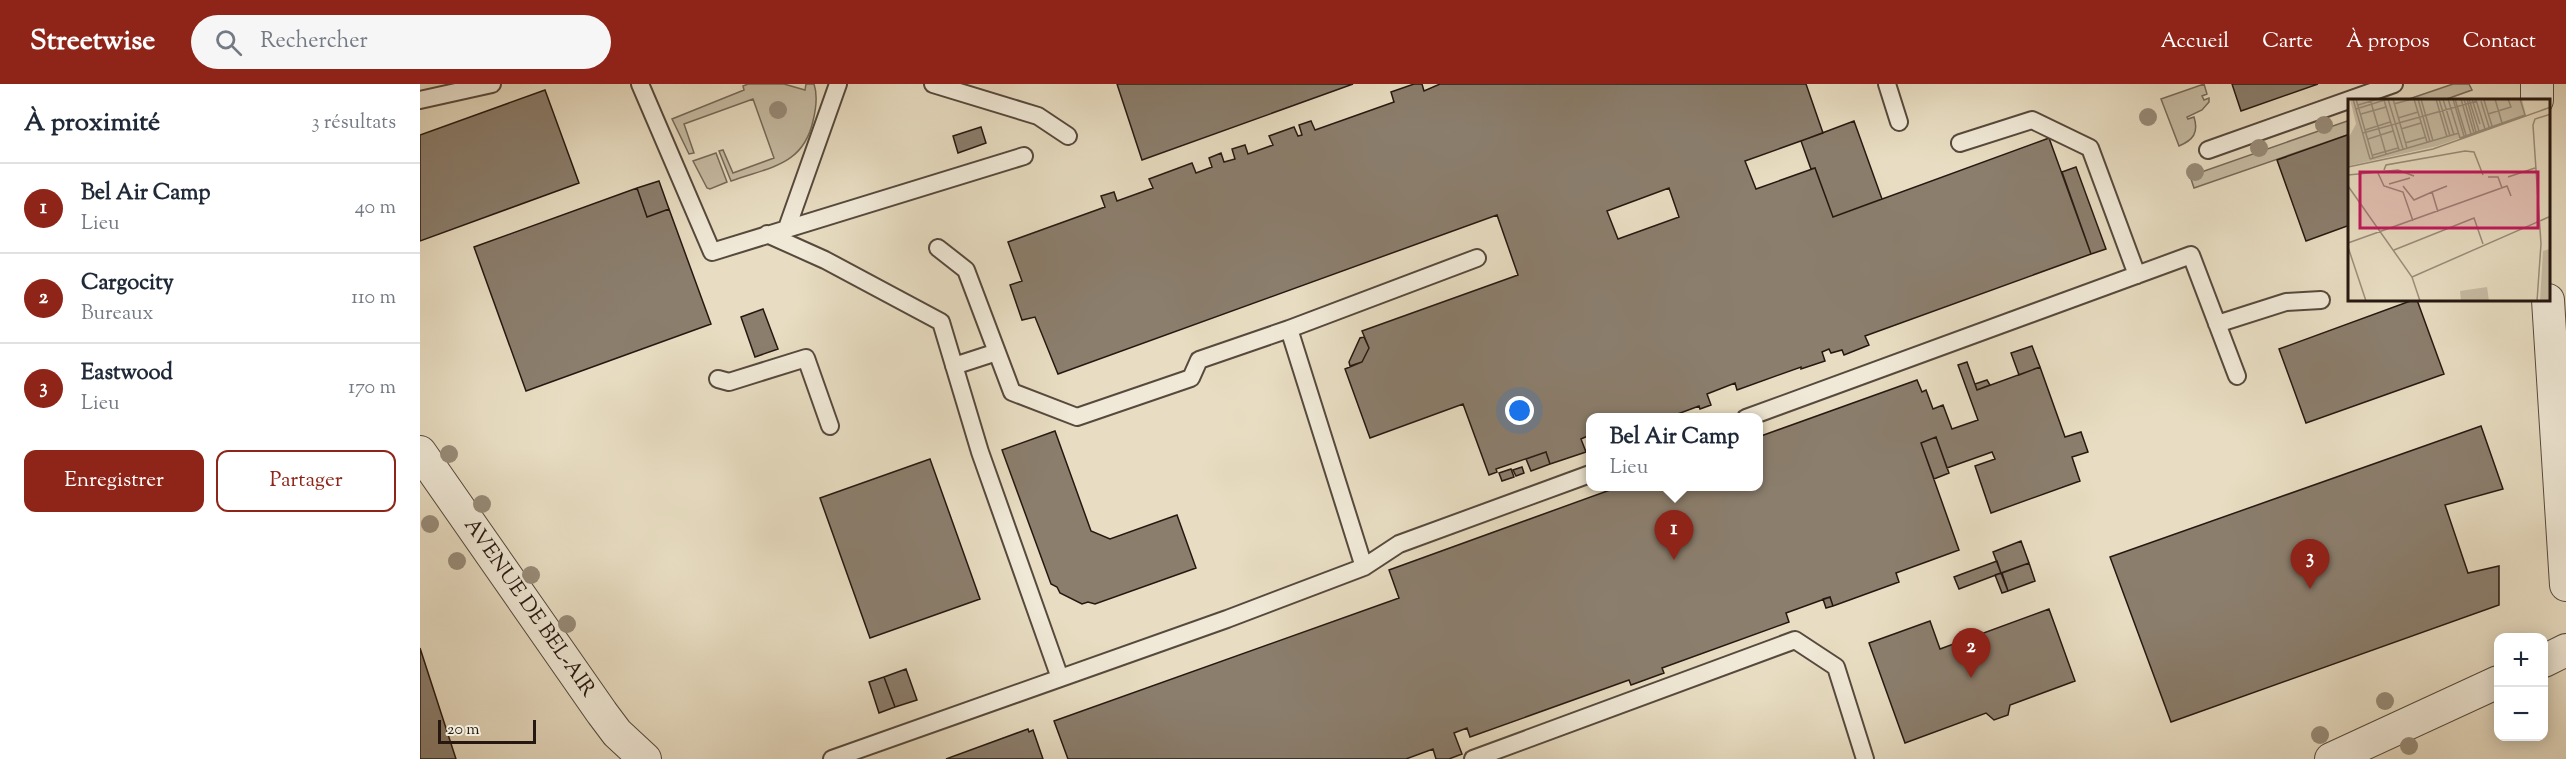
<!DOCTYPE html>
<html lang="fr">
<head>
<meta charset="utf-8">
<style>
	:root { --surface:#fff; --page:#f6f6f7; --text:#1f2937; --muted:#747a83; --line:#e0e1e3; --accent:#8f2418 }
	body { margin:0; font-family:"Sorts Mill Goudy",serif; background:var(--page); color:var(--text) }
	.controls { position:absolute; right:18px; bottom:18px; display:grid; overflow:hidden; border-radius:12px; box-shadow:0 3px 15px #0003 }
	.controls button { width:54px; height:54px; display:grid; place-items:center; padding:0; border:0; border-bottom:2px solid var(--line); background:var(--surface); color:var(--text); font:30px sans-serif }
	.scale { position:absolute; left:18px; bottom:15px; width:98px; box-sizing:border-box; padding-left:6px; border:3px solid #261811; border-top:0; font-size:16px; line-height:21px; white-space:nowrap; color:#261811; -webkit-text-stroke:4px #f0e9d7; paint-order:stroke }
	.you { position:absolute; left:1100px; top:327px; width:21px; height:21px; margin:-15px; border:4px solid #fff; border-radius:50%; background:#1a73e8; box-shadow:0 0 0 9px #1a73e833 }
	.badge { display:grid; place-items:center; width:39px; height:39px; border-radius:50%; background:var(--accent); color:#fff; font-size:20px; font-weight:700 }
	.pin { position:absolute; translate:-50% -50px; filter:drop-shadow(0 2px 3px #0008) }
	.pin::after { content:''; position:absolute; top:32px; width:21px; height:18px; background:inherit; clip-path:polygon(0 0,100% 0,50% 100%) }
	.popup { position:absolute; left:1166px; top:329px; width:177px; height:78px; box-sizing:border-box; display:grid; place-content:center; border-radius:12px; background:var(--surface); filter:drop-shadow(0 2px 4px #0005); font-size:20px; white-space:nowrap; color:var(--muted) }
	.popup b { font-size:22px; color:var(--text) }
	.popup::after { content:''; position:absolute; left:50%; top:100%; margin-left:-12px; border:12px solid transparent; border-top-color:var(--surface) }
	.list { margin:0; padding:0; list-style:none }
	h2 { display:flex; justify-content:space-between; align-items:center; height:78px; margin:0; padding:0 24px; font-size:26px }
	h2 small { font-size:20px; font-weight:400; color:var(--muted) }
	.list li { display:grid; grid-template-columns:39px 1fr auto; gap:18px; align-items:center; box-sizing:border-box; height:90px; padding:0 24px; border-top:2px solid var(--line) }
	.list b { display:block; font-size:22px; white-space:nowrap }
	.list p { margin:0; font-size:20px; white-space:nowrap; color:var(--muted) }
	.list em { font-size:20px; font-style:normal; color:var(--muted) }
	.actions { display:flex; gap:12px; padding:18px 24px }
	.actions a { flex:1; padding:14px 0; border:2px solid var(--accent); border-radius:12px; text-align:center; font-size:21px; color:var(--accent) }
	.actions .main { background:var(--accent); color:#fff }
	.icon { flex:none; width:33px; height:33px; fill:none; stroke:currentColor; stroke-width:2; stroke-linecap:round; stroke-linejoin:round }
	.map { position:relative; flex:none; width:2146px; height:675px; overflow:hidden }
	header { display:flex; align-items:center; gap:36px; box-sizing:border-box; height:84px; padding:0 30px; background:var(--accent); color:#fff }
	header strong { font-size:28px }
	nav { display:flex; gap:33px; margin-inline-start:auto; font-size:21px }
	.search { width:420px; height:54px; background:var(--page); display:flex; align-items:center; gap:15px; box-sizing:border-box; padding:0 21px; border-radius:33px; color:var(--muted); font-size:22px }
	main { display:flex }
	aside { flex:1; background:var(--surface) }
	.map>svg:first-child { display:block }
</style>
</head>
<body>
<header>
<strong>Streetwise</strong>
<div class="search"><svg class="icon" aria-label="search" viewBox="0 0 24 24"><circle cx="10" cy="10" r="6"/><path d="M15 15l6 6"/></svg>Rechercher</div>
<nav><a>Accueil</a><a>Carte</a><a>À propos</a><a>Contact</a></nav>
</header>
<main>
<aside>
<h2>À proximité<small>3 résultats</small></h2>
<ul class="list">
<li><span class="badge">1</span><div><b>Bel Air Camp</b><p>Lieu</p></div><em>40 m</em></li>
<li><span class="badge">2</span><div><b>Cargocity</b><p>Bureaux</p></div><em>110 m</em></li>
<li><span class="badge">3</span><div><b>Eastwood</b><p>Lieu</p></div><em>170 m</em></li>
</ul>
<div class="actions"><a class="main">Enregistrer</a><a>Partager</a></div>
</aside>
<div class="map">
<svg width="2146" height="675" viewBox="0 0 2146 675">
	<rect width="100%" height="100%" fill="#e8ddc2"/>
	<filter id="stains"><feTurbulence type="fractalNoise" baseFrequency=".00333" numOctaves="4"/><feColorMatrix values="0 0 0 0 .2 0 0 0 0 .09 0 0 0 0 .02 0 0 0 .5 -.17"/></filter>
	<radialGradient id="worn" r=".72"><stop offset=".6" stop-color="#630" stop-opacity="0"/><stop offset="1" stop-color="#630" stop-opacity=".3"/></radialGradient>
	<path fill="#c7bca4" stroke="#766a5a" stroke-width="1.5" d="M 328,0 L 364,0 L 385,6 L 386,0 L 394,0 C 398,12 396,25 393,37 C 383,82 349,83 311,97 L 299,67 L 303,66 L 313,89 L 354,74 L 333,15 L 264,40 L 274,69 L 269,70 L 252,35 L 324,6 L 323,2 Z
		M 1784,0 L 1787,10 L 1782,12 L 1784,16 L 1789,14 L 1789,18 L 1782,26 L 1767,33 L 1768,35 L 1774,33 C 1779,49 1773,56 1759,62 L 1741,15 Z
		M 2033,0 L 2049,0 L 2052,6 L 2024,16 L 1986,16 Z
		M 1930,36 L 1930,50 L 1774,104 L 1770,92 Z
		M 296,69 L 307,98 L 290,105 L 287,104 L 273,77 Z"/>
	<path fill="#8b7e6d" stroke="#261811" stroke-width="1.5" fill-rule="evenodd" d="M 697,0 L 933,0 L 722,76 Z
		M 994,0 L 1002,0 L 1004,7 L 1020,0 L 1386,0 L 1403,49 L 1325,77 L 1336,105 L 1395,84 L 1413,133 L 1629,54 L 1671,170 L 1445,252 L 1449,261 L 1424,271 L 1422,266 L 1411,269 L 1409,265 L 1402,268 L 1405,277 L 1381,285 L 1381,283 L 1317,306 L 1315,299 L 1287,310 L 1291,321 L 1280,325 L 1279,322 L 1247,334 L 1170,334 L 1170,351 L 1161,355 L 1166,368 L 1130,380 L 1126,368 L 1076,385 L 1077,388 L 1069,391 L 1043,320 L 950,354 L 925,285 L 942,278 L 949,264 L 942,247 L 1098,191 L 1077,131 L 638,290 L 615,233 L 602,236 L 590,201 L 602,197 L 588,158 L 685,123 L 681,112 L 694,108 L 697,117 L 733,104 L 729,95 L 772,79 L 776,89 L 792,83 L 789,74 L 801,69 L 804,78 L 815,75 L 812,65 L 825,61 L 828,70 L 853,61 L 849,52 L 874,43 L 878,52 L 882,51 L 879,41 L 891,37 L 895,46 L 974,18 L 971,8 ZM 1249,104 L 1259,133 L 1198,155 L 1187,127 Z
		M 1812,0 L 1898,0 L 1821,27 Z
		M 125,6 L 159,99 L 0,157 L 0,51 Z
		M 1434,37 L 1462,115 L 1413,133 L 1395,84 L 1391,85 L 1381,57 Z
		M 561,43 L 566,59 L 538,69 L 533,52 Z
		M 1930,50 L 1930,141 L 1886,157 L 1857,76 Z
		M 1656,83 L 1686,165 L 1671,170 L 1642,88 Z
		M 239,97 L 249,125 L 227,133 L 217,104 Z
		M 217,104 L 227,133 L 249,125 L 291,240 L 106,307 L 54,163 Z
		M 1993,216 L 1997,216 L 2024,290 L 1886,339 L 1859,265 Z
		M 343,225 L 358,265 L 335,273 L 321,233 Z
		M 944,253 L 949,264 L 942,278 L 930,282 L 929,278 L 940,254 Z
		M 1612,262 L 1620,283 L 1599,291 L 1591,269 Z
		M 1547,278 L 1557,306 L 1620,283 L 1645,353 L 1661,348 L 1668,368 L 1652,373 L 1660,397 L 1571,429 L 1555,382 L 1575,375 L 1572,368 L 1527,384 L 1516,353 L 1501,359 L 1539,466 L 1476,489 L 1479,498 L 1413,522 L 1410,513 L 1366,529 L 1369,538 L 1242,584 L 1244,589 L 1211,601 L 1209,596 L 1050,653 L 1047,644 L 1034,649 L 1042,670 L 1029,675 L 1016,675 L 1013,665 L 986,675 L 648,675 L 634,637 L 979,514 L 969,486 L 1201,402 L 1338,402 L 1338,353 L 1497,296 L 1502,308 L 1506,306 L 1513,325 L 1523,321 L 1532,345 L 1558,336 L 1538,281 Z
		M 1567,296 L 1570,301 L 1557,306 L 1555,300 Z
		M 2061,342 L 2083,405 L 2025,421 L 2048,489 L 2079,482 L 2079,521 L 1751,638 L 1690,473 Z
		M 635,347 L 671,447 L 690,455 L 757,431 L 776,484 L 675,520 L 668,518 L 662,520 L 640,509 L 637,503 L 631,500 L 582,366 Z
		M 1516,353 L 1529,389 L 1514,395 L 1501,359 Z
		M 1126,368 L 1130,380 L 1111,387 L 1106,375 Z
		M 510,375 L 560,515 L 450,554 L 400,414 Z
		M 1102,383 L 1104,389 L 1096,392 L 1093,386 Z
		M 1091,385 L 1094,393 L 1082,397 L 1079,389 Z
		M 1601,457 L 1609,479 L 1581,489 L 1573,468 Z
		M 1577,477 L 1581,489 L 1539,505 L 1534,493 Z
		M 1609,479 L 1615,497 L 1588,507 L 1582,489 Z
		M 1581,489 L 1588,507 L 1582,509 L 1575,491 Z
		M 1410,513 L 1413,522 L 1406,524 L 1403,515 Z
		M 1629,525 L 1655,597 L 1590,621 L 1588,631 L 1574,636 L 1566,629 L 1485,659 L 1449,559 L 1510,537 L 1520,565 Z
		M 0,564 L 36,675 L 0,675 Z
		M 486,585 L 497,616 L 475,623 L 464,593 Z
		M 464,593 L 475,623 L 459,629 L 449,598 Z
		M 608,645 L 609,648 L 613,646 L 623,675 L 526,675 Z"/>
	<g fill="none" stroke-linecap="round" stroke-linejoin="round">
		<defs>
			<path id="lane" d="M 220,0 L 292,168 L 604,72
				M 513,0 L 618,32 L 648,52
				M 1467,0 L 1479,38
				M 0,16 L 72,0
				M 1540,59 L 1612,36 L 1670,64 L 1717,191
				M 1788,66 L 1974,0
				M 367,144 L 418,0
				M 347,150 L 405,176 L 521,238 L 560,368 L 640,594
				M 518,164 L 546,186 L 592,308 L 657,333 L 771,294 L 779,276 L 869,245
				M 1797,240 L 1866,218 L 1901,216
				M 534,282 L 577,268
				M 298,295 L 309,298 L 386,274 L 410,342
				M 1326,334 L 1771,171 L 1817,292
				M 944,483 L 869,245 L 1057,174
				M 412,675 L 807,535 L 944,483 L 979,460 L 1170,390
				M 1053,675 L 1375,556 L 1416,583 L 1445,675"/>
			<path id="street" d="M 2117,0 L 2117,16
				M 2128,216 L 2146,501
				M 0,368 L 182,629 L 197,649 L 225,675
				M 2124,577 L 2146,566
				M 1911,675 L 2078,598"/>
		</defs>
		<use href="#lane" stroke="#56493d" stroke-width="20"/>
		<use href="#street" stroke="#56493d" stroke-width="34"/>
		<use href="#lane" stroke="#f0e9d7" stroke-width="16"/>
		<use href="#street" stroke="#f0e9d7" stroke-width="32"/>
	</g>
	<g fill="#988c79">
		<circle cx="358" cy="26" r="9"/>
		<circle cx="1728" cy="33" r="9"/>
		<circle cx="1904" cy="41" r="9"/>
		<circle cx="1839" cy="64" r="9"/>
		<circle cx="1775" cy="88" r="9"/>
		<circle cx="29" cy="370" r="9"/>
		<circle cx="62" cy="420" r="9"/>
		<circle cx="10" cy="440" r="9"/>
		<circle cx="37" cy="477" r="9"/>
		<circle cx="111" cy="491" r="9"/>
		<circle cx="147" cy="540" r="9"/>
		<circle cx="1965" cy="617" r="9"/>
		<circle cx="1900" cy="651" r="9"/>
		<circle cx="1989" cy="662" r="9"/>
	</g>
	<g text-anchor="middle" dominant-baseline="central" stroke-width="4.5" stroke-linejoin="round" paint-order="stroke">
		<g font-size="21" fill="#261811" stroke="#f0e9d7">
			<text transform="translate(109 524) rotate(55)">AVENUE DE BEL-AIR</text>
		</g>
	</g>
	<g transform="translate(1928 15)">
		<rect width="202" height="202" fill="#e8ddc2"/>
		<path d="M 2,0 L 174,0 L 178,16 L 89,47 L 0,67 L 0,40 L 8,25 ZM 201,150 L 202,202 L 192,202 L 195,152 ZM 139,188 L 141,202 L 113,202 L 112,192 Z" fill="#c7bca4"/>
		<path fill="none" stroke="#9a8e7b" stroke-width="1.5" d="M 5,0 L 22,60M 8,0 L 25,59M 22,0 L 38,55M 45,0 L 59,49M 66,0 L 79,43M 70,0 L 82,43M 73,0 L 85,42M 88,0 L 99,38M 91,0 L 102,37M 95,0 L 106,36M 100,0 L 112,39 L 177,16 L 172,0M 105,0 L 116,37M 107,0 L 118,36M 113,0 L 123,35M 116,0 L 126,34M 119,0 L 128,33M 121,0 L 131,32M 124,0 L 132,25M 147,0 L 154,24M 36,1 L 51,51M 128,1 L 137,30M 136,1 L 144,27M 133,2 L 141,28M 46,5 L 64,0M 10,6 L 30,0M 8,10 L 40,0 L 55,50M 13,15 L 38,8M 140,15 L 163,8 L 160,0M 50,19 L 70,13M 53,30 L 73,24M 17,31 L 42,23M 15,34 L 129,2M 20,40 L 45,32M 57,44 L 78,38M 25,56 L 50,49M 22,60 L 111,34M 0,68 L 85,50 L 203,8M 36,71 L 38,66 L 117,52 L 126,53 L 135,76M 29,72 L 36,87 L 55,93 L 65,122M 0,76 L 50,71 L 66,77M 140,78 L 150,78 L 154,89M 160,78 L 187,69M 41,85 L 62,79M 0,87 L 64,178 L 72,202M 55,87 L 66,101 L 84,93M 90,113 L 84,93 L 99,87M 0,144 L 159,87 L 163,97M 0,148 L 18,202M 46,151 L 126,119 L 135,145M 64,178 L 203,117M 189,202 L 193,145 L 185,26 L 187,20 L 203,15"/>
		<path fill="#c2185b" fill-opacity="0.15" stroke="#c2185b" stroke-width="3" d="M 12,73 L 190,73 L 190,129 L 12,129 Z"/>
		<rect width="202" height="202" fill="none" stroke="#261811" stroke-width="3"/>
	</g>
	<rect width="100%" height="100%" filter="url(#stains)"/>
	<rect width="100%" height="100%" fill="url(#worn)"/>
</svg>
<div class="controls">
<button>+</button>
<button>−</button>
</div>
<div class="scale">20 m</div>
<div class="you"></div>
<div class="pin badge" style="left:1254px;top:476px">1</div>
<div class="popup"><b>Bel Air Camp</b>Lieu</div>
<div class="pin badge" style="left:1551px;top:594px">2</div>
<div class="pin badge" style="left:1890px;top:505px">3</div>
</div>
</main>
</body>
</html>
